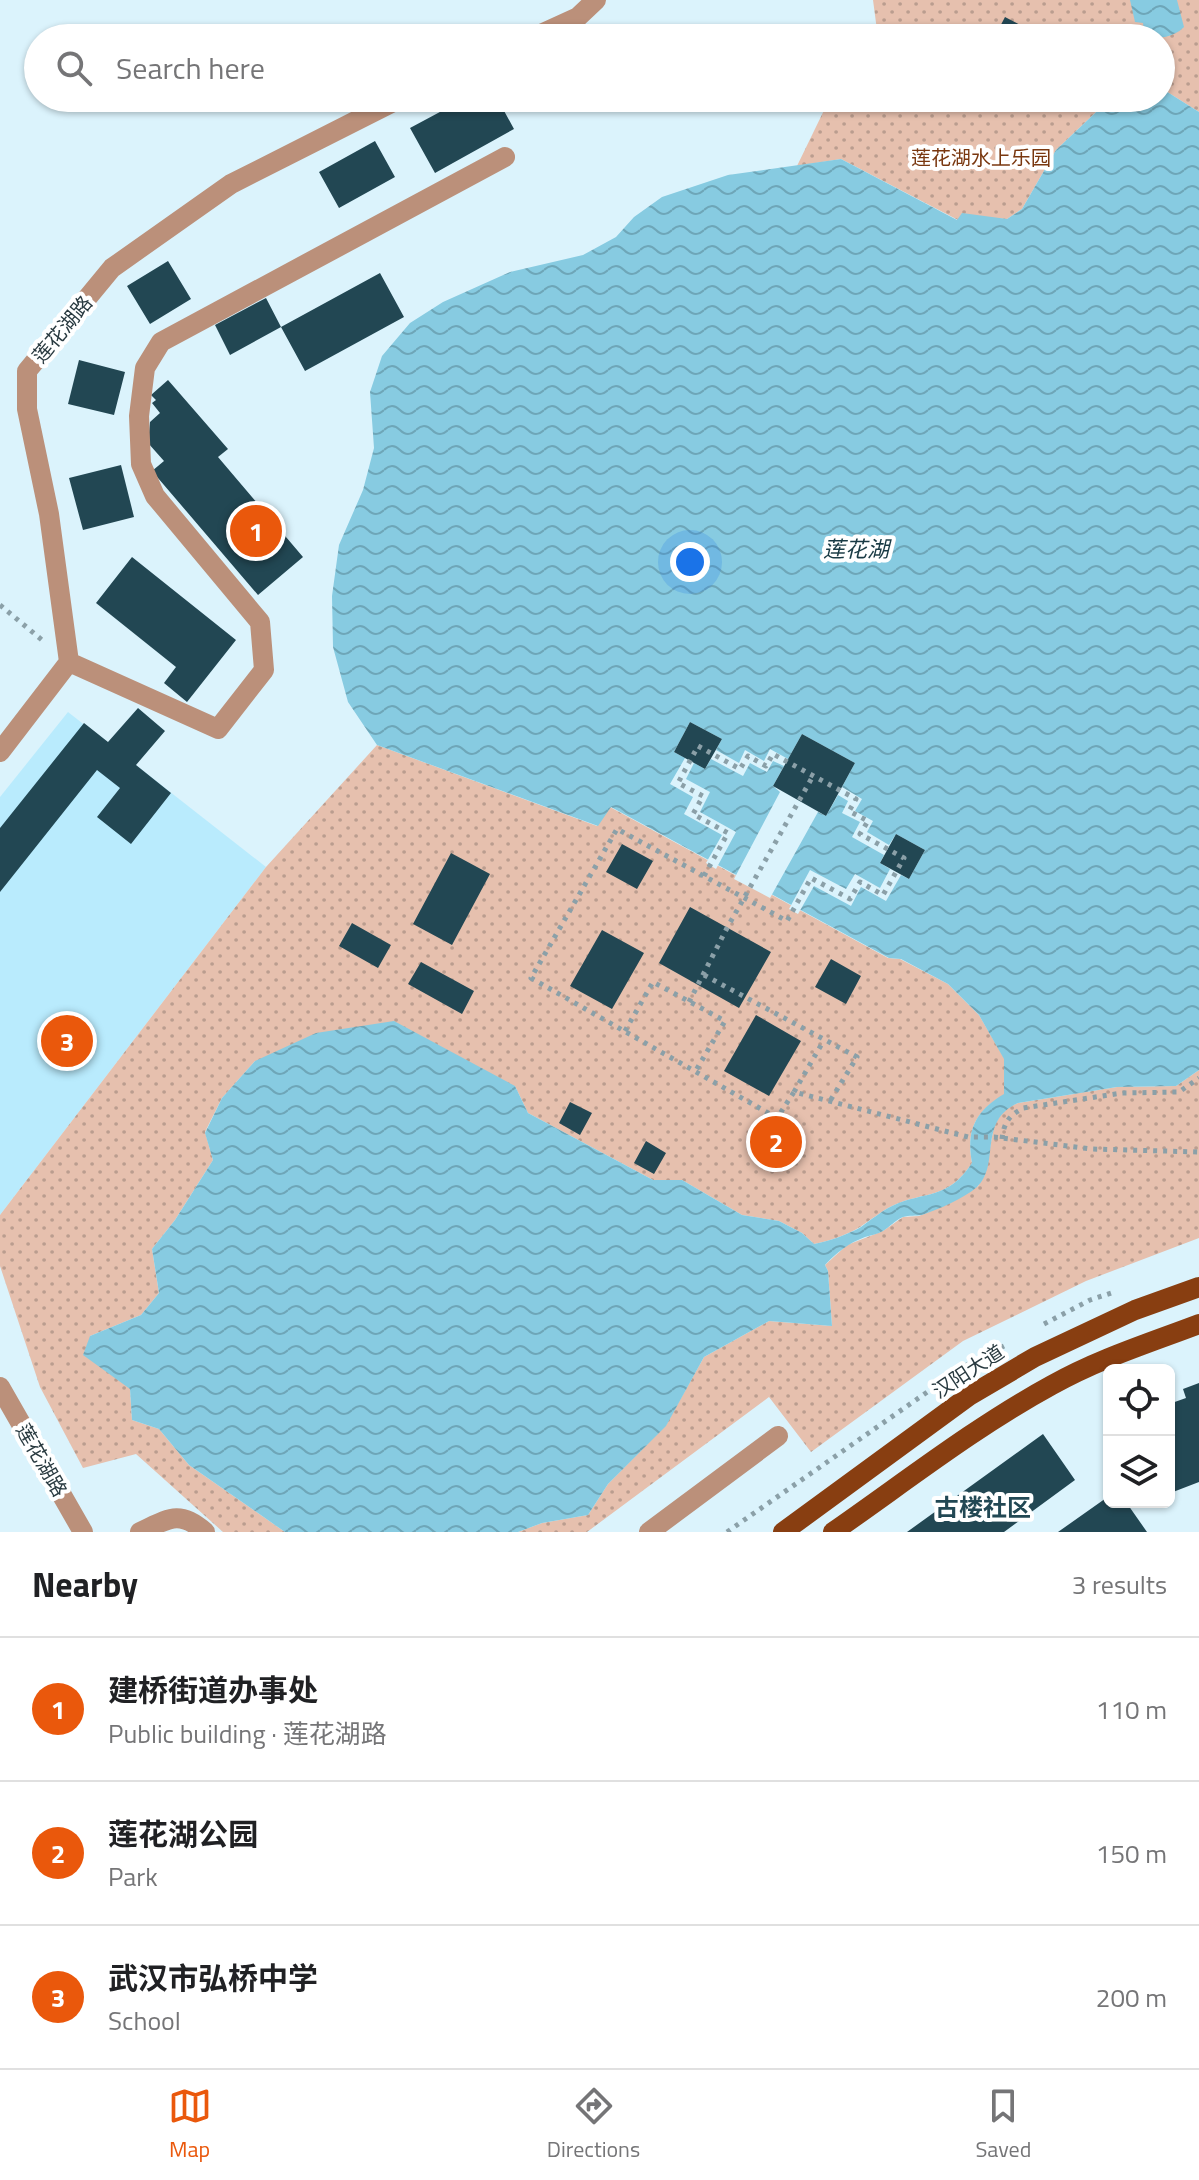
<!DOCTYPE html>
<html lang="en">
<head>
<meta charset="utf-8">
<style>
	:root { --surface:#fff; --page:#f6f6f6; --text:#202124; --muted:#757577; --line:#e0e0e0; --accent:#ea580c }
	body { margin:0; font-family:"Titillium Web","Noto Sans SC",sans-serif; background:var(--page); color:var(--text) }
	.controls { position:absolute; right:24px; bottom:24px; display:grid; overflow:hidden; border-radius:12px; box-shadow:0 2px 6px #0004 }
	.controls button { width:72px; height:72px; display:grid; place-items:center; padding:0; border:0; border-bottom:2px solid var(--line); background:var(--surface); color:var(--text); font:40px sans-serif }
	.you { position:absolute; left:690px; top:562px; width:28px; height:28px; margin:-20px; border:6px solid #fff; border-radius:50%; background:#1a73e8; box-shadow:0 0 0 12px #1a73e833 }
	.badge { display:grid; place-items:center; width:52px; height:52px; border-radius:50%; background:var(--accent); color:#fff; font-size:26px; font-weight:700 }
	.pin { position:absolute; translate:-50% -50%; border:4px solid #fff; box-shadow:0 2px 8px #0006 }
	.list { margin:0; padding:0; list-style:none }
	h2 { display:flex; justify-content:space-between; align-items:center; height:104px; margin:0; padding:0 32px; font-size:34px }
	h2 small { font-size:26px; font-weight:400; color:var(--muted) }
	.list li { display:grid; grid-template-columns:52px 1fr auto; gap:24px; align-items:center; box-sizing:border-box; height:144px; padding:0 32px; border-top:2px solid var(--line) }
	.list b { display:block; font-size:30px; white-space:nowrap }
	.list p { margin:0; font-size:26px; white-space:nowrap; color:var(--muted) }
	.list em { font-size:26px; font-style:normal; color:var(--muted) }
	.icon { flex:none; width:44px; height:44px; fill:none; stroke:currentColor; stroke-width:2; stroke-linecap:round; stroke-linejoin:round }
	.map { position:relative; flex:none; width:1199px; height:1532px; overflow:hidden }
	.search { position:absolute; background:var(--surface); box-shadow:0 2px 6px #0004; left:24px; right:24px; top:24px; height:88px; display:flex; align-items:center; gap:20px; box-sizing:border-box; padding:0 28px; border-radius:44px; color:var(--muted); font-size:30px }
	.sheet { height:536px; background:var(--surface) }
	nav { display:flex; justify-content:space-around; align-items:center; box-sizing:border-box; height:112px; border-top:2px solid var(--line); background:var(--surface); font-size:22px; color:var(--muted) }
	nav a { display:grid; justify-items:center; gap:4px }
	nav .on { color:var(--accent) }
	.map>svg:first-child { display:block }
</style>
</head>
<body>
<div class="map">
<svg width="1199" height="1532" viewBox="0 0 1199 1532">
	<defs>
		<pattern id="park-dots" width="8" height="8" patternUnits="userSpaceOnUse" patternTransform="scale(2)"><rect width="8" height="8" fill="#e6c0ae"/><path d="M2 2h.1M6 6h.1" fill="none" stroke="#ba9d8f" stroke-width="1.8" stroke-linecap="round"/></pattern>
		<pattern id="water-waves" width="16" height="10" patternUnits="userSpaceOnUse" patternTransform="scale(2)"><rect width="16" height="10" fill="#87cbe1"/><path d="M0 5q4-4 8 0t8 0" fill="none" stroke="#6ea6b8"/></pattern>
	</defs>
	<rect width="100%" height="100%" fill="#dbf3fc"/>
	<path fill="#b9ebfd" d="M 68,712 L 266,867 L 0,1215 L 0,797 Z"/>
	<path fill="url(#park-dots)" d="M 873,0 L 1199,0 L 1199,112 L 1161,88 L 1161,38 L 878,38 Z
		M 830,98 L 1111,98 L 1056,150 L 1022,209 L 1007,219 L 989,218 L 958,220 L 841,159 L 797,166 Z
		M 377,745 L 597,826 L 610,807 L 888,958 L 900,959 L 948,984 L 979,1015 L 1004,1058 L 1004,1095 C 975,1111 966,1131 972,1163 C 947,1201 926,1190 892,1206 C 880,1212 871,1220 860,1227 C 847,1235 829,1241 814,1244 L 802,1233 L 779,1221 L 742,1215 L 682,1180 L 653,1180 L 528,1113 L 515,1086 L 255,1061 L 222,1098 L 205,1132 L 213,1160 L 175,1220 L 152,1249 L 159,1293 L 141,1315 L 90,1336 L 130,1389 L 132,1420 L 159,1429 L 189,1465 L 285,1532 L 223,1532 L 136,1454 L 83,1468 L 40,1387 L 0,1266 L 0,1215 L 266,867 Z
		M 1199,1070 L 1199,1238 L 1086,1281 L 963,1341 L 811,1452 L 769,1397 L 587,1532 L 518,1532 L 542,1523 L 588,1515 L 608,1484 L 666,1425 L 704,1357 L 769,1321 L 832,1326 L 828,1271 L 825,1265 L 847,1245 L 883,1231 L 903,1217 L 919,1216 L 942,1206 L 978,1186 L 985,1175 L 994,1126 L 1001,1114 L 1009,1107 L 1018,1103 L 1117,1087 L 1176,1086 Z"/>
	<path fill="url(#water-waves)" d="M 1130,0 L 1177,0 L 1184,27 C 1173,38 1160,38 1145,38 L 1143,23 L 1135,22 Z
		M 1161,88 L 1199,112 L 1199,1070 L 1176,1086 L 1117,1087 L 1018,1103 C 977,1121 1001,1165 977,1187 C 963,1199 939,1209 922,1215 C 916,1216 909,1215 903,1217 C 895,1220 890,1227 883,1231 C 878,1234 871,1235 865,1237 C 849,1243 837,1252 825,1265 L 828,1271 L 832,1326 L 769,1321 L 704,1357 L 666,1426 L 608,1484 L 588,1515 L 542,1523 L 518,1532 L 285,1532 L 189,1465 L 159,1429 L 132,1420 L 130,1389 L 83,1355 L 90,1336 L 141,1315 L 159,1293 L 152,1249 L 175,1220 L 213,1160 L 205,1133 L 222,1098 L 255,1061 L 316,1033 L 394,1021 L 515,1086 L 528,1113 L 653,1180 L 682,1180 L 742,1215 L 779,1221 L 802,1233 L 814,1244 C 829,1241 847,1235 861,1227 C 871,1220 880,1212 892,1206 C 926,1190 947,1201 972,1163 C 966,1131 975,1111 1004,1094 L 1004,1059 L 979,1015 L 948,984 L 901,959 L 889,958 L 611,807 L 598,826 L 377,745 L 348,702 L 333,647 L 332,596 L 339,545 L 363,490 L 374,448 L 370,392 L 382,356 L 410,323 L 443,302 L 510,272 L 583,255 L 616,237 L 634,217 L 662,197 L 728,175 L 841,159 L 957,220 L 962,213 L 1007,219 L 1022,209 L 1056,150 L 1111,98 L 1161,98 Z"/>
	<path fill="#dbf3fc" d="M 690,722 L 722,739 L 716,750 L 739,763 L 745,750 L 764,761 L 770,749 L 788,759 L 802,734 L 855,763 L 842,787 L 862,799 L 855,811 L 873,821 L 867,832 L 889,845 L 896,834 L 925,850 L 909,879 L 901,875 L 886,901 L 861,887 L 851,906 L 814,886 L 798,914 L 789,909 L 810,870 L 846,889 L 855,874 L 880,888 L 890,869 L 880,863 L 884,855 L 852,837 L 860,822 L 842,813 L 848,801 L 838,795 L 826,816 L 818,812 L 770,898 L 734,879 L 780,792 L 773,786 L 784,766 L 773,761 L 767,772 L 750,763 L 743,776 L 711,759 L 705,769 L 694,763 L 686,779 L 710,792 L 700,812 L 736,832 L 716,869 L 706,863 L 722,835 L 684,814 L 693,797 L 670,784 L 685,758 L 674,752 Z"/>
	<path fill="#224753" d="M 1005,17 L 1032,31 L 1045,38 L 994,38 Z
		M 466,98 L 497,98 L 514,129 L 435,173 L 410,128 Z
		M 375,141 L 395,177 L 339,208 L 319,172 Z
		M 168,261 L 191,299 L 150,324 L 127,286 Z
		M 380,273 L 404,317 L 305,371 L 281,327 Z
		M 266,298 L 281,327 L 230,355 L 215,325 Z
		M 79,360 L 125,372 L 114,415 L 68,404 Z
		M 168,380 L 228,449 L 218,457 L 303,557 L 258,595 L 152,471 L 164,461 L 148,443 L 150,422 L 160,413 L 152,403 L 156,400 L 151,395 Z
		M 121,465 L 134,517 L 83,530 L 69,478 Z
		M 132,557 L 236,640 L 187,702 L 164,683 L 176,667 L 96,603 Z
		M 138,708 L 165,731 L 136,765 L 171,793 L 131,844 L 97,817 L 120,788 L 97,770 L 0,892 L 0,828 L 84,723 L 108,742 Z
		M 690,722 L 722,739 L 705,769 L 674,752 Z
		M 802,734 L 855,763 L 826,816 L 773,786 Z
		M 896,834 L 925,850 L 909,879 L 880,863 Z
		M 622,844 L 653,861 L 637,889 L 606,872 Z
		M 451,853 L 490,874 L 452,945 L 413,924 Z
		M 690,907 L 771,952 L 739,1008 L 659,963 Z
		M 352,923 L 391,945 L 378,968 L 339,946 Z
		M 602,930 L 644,953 L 612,1009 L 570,986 Z
		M 831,959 L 861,976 L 846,1004 L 815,987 Z
		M 421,962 L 474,991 L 462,1014 L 408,984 Z
		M 756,1015 L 801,1041 L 769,1096 L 724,1071 Z
		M 570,1102 L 592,1113 L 580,1135 L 559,1123 Z
		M 646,1141 L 666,1153 L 654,1174 L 634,1163 Z
		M 1199,1383 L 1199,1482 L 1173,1492 L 1169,1481 L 1169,1404 L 1186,1398 L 1183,1389 Z
		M 1043,1434 L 1075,1480 L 1004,1532 L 907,1532 Z
		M 1109,1496 L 1109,1502 L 1126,1502 L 1147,1532 L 1058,1532 Z"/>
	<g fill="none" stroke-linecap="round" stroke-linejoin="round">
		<path stroke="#8ba0a8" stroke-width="5" stroke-dasharray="4 6" stroke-linecap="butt" d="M 0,605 L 42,640
			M 704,876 L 728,833 L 693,814 L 703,796 L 678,783 L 698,746 L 740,769 L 748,756 L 766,766 L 773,754 L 856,799 L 849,811 L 868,821 L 860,834 L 904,858 L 883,895 L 860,882 L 850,899 L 811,878 L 787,921 L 617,829 L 531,978 L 777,1118 L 794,1092 L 968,1137 L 994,1137 L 1092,1149 L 1199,1152
			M 704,975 L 857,1057 L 830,1101
			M 689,1002 L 727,928 L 813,776
			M 625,1031 L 653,982 L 725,1021 L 695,1072
			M 794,1092 L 824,1040
			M 1002,1139 C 1004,1122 1009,1116 1023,1108 L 1122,1093 L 1179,1092 L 1199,1078
			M 1044,1324 L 1090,1300 L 1111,1293
			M 727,1532 L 963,1367 L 1004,1346"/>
		<path stroke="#bb907a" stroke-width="20" d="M 532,38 L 578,17 L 596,0
			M 69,662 L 218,729 L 264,670 L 260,622 L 155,496 L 141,464 L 139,416 L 145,368 L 161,342 L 505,157
			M 0,752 L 69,662 L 49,514 L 27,409 L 27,371 L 112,268 L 231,184 L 401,98
			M 0,1387 L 83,1532
			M 140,1532 C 168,1519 179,1509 205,1532
			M 649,1532 L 778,1436"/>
		<path stroke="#883e11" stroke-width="20" d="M 783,1532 L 969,1396 L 1035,1357 L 1135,1310 L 1199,1287
			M 833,1532 C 905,1482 975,1427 1052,1385 C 1098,1359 1149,1343 1199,1324"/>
	</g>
	<g text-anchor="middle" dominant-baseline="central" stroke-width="8" stroke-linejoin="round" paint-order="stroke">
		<g font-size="20" fill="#79370f" stroke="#fff">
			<text x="981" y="157">莲花湖水上乐园</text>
		</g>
		<g font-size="20" fill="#293a40" stroke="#fff">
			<text transform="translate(62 329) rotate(-50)">莲花湖路</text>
			<text transform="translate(968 1371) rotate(-33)">汉阳大道</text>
			<text transform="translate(42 1460) rotate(60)">莲花湖路</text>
		</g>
		<g font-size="22" font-style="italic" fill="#193a44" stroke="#fff">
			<text x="856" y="549">莲花湖</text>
		</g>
		<g font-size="24" font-weight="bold" fill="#224854" stroke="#fff">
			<text x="983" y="1507">古楼社区</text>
		</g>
	</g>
</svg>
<div class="controls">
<button><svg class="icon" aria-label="locate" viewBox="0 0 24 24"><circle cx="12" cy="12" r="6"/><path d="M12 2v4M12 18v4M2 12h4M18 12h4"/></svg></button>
<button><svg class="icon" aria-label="layers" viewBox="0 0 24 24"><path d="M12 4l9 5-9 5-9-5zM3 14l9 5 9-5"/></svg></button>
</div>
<div class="you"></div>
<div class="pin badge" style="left:256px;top:531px">1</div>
<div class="pin badge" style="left:776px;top:1142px">2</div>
<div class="pin badge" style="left:67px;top:1041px">3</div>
<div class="search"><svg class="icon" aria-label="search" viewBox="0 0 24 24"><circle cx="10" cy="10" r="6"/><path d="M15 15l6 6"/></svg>Search here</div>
</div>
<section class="sheet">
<h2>Nearby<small>3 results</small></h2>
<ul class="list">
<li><span class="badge">1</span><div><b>建桥街道办事处</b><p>Public building · 莲花湖路</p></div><em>110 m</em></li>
<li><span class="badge">2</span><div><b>莲花湖公园</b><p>Park</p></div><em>150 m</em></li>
<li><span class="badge">3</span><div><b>武汉市弘桥中学</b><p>School</p></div><em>200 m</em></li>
</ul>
</section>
<nav>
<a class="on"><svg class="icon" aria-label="map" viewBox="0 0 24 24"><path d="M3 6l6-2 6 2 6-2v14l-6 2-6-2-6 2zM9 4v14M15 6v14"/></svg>Map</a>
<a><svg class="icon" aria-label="directions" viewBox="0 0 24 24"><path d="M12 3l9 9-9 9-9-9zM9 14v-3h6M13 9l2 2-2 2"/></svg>Directions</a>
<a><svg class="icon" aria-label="saved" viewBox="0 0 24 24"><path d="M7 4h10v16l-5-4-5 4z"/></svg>Saved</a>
</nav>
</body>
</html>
